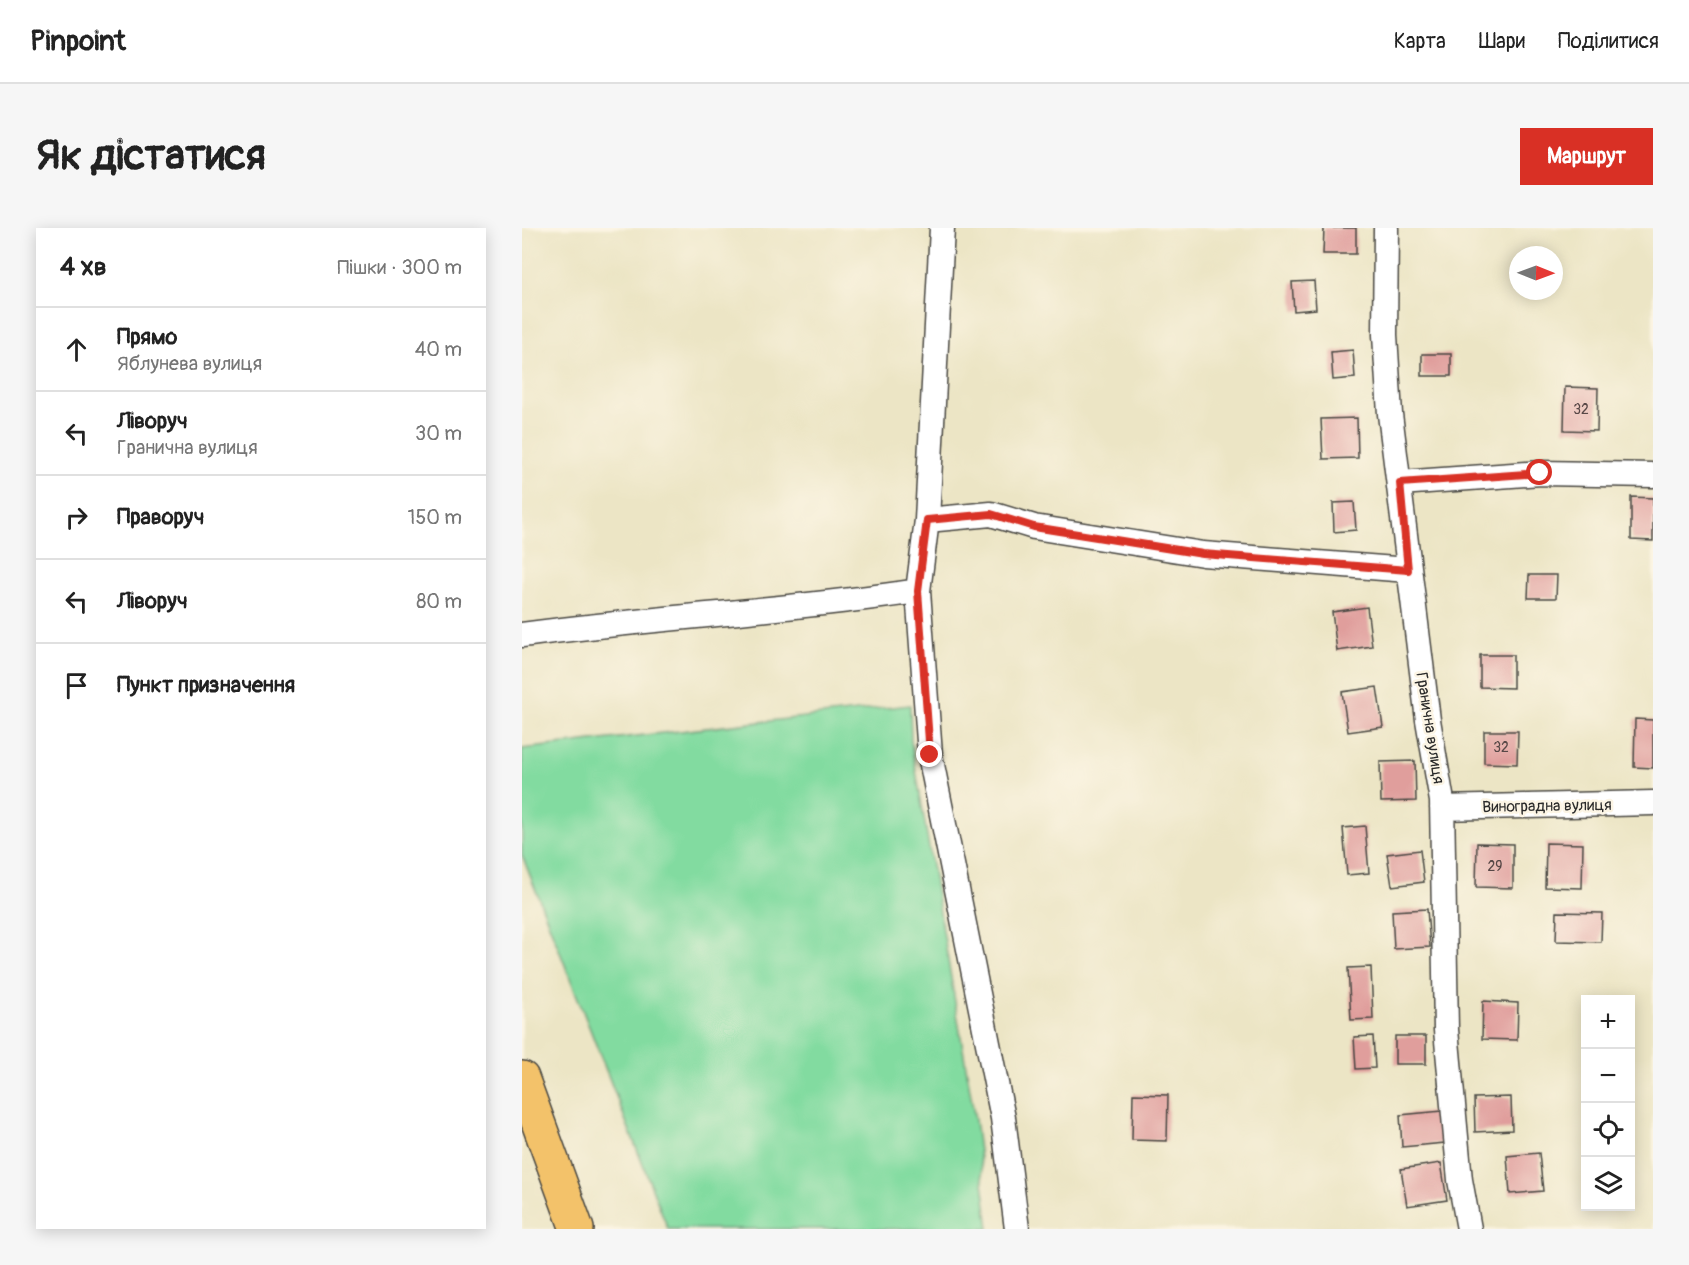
<!DOCTYPE html>
<html lang="uk">
<head>
<meta charset="utf-8">
<style>
	:root { --surface:#fff; --page:#f6f6f6; --text:#222; --muted:#767676; --line:#e0e0e0; --accent:#d93025 }
	body { margin:0; font-family:Pangolin,sans-serif; background:var(--page); color:var(--text) }
	.controls { position:absolute; right:18px; bottom:18px; display:grid; overflow:hidden; border-radius:0px; box-shadow:0 3px 15px #0003 }
	.controls button { width:54px; height:54px; display:grid; place-items:center; padding:0; border:0; border-bottom:2px solid var(--line); background:var(--surface); color:var(--text); font:30px sans-serif }
	.compass { position:absolute; left:987px; top:18px; width:54px; height:54px; border-radius:50%; background:var(--surface); box-shadow:0 3px 15px #0003; rotate:91deg }
	.stop { position:absolute; width:18px; height:18px; margin:-14px; border:4px solid #d93025; border-radius:50%; background:#fff }
	.stop.end { background:#d93025; border-color:#fff; box-shadow:0 2px 6px #0008 }
	.list { margin:0; padding:0; list-style:none }
	h2 { display:flex; justify-content:space-between; align-items:center; height:78px; margin:0; padding:0 24px; font-size:26px }
	h2 small { font-size:20px; font-weight:400; color:var(--muted) }
	.list li { display:grid; grid-template-columns:39px 1fr auto; gap:18px; align-items:center; box-sizing:border-box; height:84px; padding:0 24px; border-top:2px solid var(--line) }
	.list b { display:block; font-size:22px; white-space:nowrap }
	.list p { margin:0; font-size:20px; white-space:nowrap; color:var(--muted) }
	.list em { font-size:20px; font-style:normal; color:var(--muted) }
	.icon { flex:none; width:33px; height:33px; fill:none; stroke:currentColor; stroke-width:2; stroke-linecap:round; stroke-linejoin:round }
	.map { position:relative; flex:none; width:1131px; height:1001px; overflow:hidden; border-radius:0px }
	header { display:flex; align-items:center; gap:36px; box-sizing:border-box; height:84px; padding:0 30px; background:var(--surface); border-bottom:2px solid var(--line) }
	header strong { font-size:28px }
	nav { display:flex; gap:33px; margin-inline-start:auto; font-size:21px }
	.intro { display:flex; align-items:center; justify-content:space-between; box-sizing:border-box; height:144px; padding:0 36px }
	h1 { margin:0; font-size:42px }
	.button { padding:15px 27px; border-radius:0px; background:var(--accent); color:#fff; font-size:21px; font-weight:700 }
	main { display:flex; gap:36px; padding:0 36px }
	aside { flex:1; background:var(--surface); border-radius:0px; box-shadow:0 3px 15px #0003 }
	.map>svg:first-child { display:block }
</style>
</head>
<body>
<header>
<strong>Pinpoint</strong>
<nav><a>Карта</a><a>Шари</a><a>Поділитися</a></nav>
</header>
<div class="intro"><h1>Як дістатися</h1><a class="button">Маршрут</a></div>
<main>
<aside>
<h2>4 хв<small>Пішки · 300 m</small></h2>
<ul class="list">
<li><svg class="icon" aria-label="ahead" viewBox="0 0 24 24"><path d="M12 20V5M6 11l6-6 6 6"/></svg><div><b>Прямо</b><p>Яблунева вулиця</p></div><em>40 m</em></li>
<li><svg class="icon" aria-label="left" viewBox="0 0 24 24"><path d="M17 20v-9H6M10 6l-5 5 5 5"/></svg><div><b>Ліворуч</b><p>Гранична вулиця</p></div><em>30 m</em></li>
<li><svg class="icon" aria-label="right" viewBox="0 0 24 24"><path d="M7 20v-9h11M14 6l5 5-5 5"/></svg><div><b>Праворуч</b></div><em>150 m</em></li>
<li><svg class="icon" aria-label="left" viewBox="0 0 24 24"><path d="M17 20v-9H6M10 6l-5 5 5 5"/></svg><div><b>Ліворуч</b></div><em>80 m</em></li>
<li><svg class="icon" aria-label="arrive" viewBox="0 0 24 24"><path d="M6 21V4h12l-3 4 3 4H6"/></svg><div><b>Пункт призначення</b></div></li>
</ul>
</aside>
<div class="map">
<svg width="1131" height="1001" viewBox="0 0 1131 1001">
	<rect width="100%" height="100%" fill="#fcf5e5"/>
	<filter id="ink" filterUnits="userSpaceOnUse"><feTurbulence type="fractalNoise" baseFrequency=".0167" numOctaves="2"/><feDisplacementMap in="SourceGraphic" scale="12" xChannelSelector="R" yChannelSelector="G"/><feConvolveMatrix kernelMatrix="1 2 1 2 8 2 1 2 1" color-interpolation-filters="sRGB"/></filter>
	<filter id="wash" filterUnits="userSpaceOnUse"><feTurbulence type="fractalNoise" baseFrequency=".008" numOctaves="4" result="noise"/><feDisplacementMap in="SourceGraphic" scale="24" xChannelSelector="R" yChannelSelector="G"/><feGaussianBlur stdDeviation="1.35" result="paint"/><feColorMatrix in="noise" values="0 0 0 0 0 0 0 0 0 0 0 0 0 0 0 0 0 1.4 0 .05"/><feComposite in="paint" operator="in"/></filter>
	<g filter="url(#wash)">
		<rect width="100%" height="100%" fill="#ece5c5"/>
		<path fill="#82dba0" stroke="#568366" stroke-width="1.5" d="M 388,477 L 389,513 L 453,892 L 467,1001 L 146,1001 L 0,627 L 0,521 Z"/>
		<g id="blocks">
			<path fill="#e09e9c" d="M 802,0 L 834,0 L 834,26 L 801,26 Z
				M 792,53 L 794,81 L 772,83 L 770,54 Z
				M 831,122 L 833,150 L 811,152 L 809,124 Z
				M 900,126 L 929,126 L 929,148 L 900,148 Z
				M 1043,159 L 1076,160 L 1075,203 L 1042,202 Z
				M 835,190 L 836,230 L 801,231 L 799,191 Z
				M 1109,269 L 1131,270 L 1131,313 L 1109,312 Z
				M 832,274 L 834,302 L 812,304 L 811,275 Z
				M 1007,347 L 1035,347 L 1034,370 L 1006,370 Z
				M 845,379 L 850,418 L 815,423 L 810,384 Z
				M 958,427 L 991,427 L 991,460 L 958,459 Z
				M 855,459 L 861,499 L 826,504 L 820,464 Z
				M 1113,491 L 1131,492 L 1131,540 L 1112,539 Z
				M 962,503 L 996,503 L 995,536 L 962,535 Z
				M 893,533 L 894,573 L 859,574 L 858,534 Z
				M 843,598 L 847,645 L 825,647 L 821,600 Z
				M 955,615 L 991,616 L 991,660 L 954,659 Z
				M 1024,615 L 1061,616 L 1060,660 L 1023,659 Z
				M 898,622 L 902,654 L 870,658 L 865,626 Z
				M 905,681 L 908,719 L 872,721 L 870,683 Z
				M 1035,684 L 1080,685 L 1079,714 L 1034,713 Z
				M 849,739 L 851,791 L 829,792 L 826,740 Z
				M 961,773 L 996,775 L 995,812 L 960,811 Z
				M 851,808 L 853,840 L 834,841 L 832,809 Z
				M 873,808 L 904,808 L 904,836 L 873,836 Z
				M 611,866 L 646,867 L 645,913 L 610,912 Z
				M 989,869 L 990,902 L 953,904 L 952,870 Z
				M 920,883 L 923,915 L 880,919 L 878,887 Z
				M 1017,925 L 1021,963 L 988,966 L 985,928 Z
				M 919,935 L 925,972 L 885,978 L 879,941 Z"/>
		</g>
	</g>
	<g filter="url(#ink)">
		<use href="#blocks" fill-opacity="0" stroke="#484742" stroke-width="1.5"/>
		<g fill="none" stroke-linecap="round" stroke-linejoin="round">
			<defs>
				<path id="minor" d="M 420,0 L 405,292 L 396,363 L 408,527 L 481,890 L 495,1001
					M 864,0 L 863,107 L 868,186 L 906,492 L 920,573 L 924,802 L 938,952 L 947,1001
					M 878,255 L 1019,245 L 1131,247
					M 405,292 L 469,286 L 512,299 L 681,326 L 886,342
					M 0,407 C 132,389 265,383 396,363
					M 920,580 L 1131,575"/>
				<path id="trunk" d="M 0,850 L 55,1001"/>
			</defs>
			<use href="#minor" stroke="#484742" stroke-width="27"/>
			<use href="#trunk" stroke="#484742" stroke-width="36"/>
			<use href="#minor" stroke="#fff" stroke-width="24"/>
			<use href="#trunk" stroke="#f3c26a" stroke-width="33"/>
		</g>
	</g>
	<g fill="none" stroke-linecap="round" stroke-linejoin="round" filter="url(#ink)">
		<path stroke="#d93025" stroke-width="8" d="M 408,527 L 396,363 L 405,292 L 469,286 L 512,299 L 681,326 L 886,342 L 878,255 L 1018,245"/>
	</g>
	<g text-anchor="middle" dominant-baseline="central" stroke-width="5" stroke-linejoin="round" paint-order="stroke">
		<g font-size="14" fill="#584847">
			<text x="1059" y="181">32</text>
			<text x="979" y="519">32</text>
			<text x="973" y="638">29</text>
		</g>
		<g font-size="16" fill="#2b2b2b" stroke="#fcf5e5">
			<text transform="translate(908 500) rotate(81)">Гранична вулиця</text>
			<text transform="translate(1025 578) rotate(-1)">Виноградна вулиця</text>
		</g>
	</g>
</svg>
<div class="controls">
<button>+</button>
<button>−</button>
<button><svg class="icon" aria-label="locate" viewBox="0 0 24 24"><circle cx="12" cy="12" r="6"/><path d="M12 2v4M12 18v4M2 12h4M18 12h4"/></svg></button>
<button><svg class="icon" aria-label="layers" viewBox="0 0 24 24"><path d="M12 4l9 5-9 5-9-5zM3 14l9 5 9-5"/></svg></button>
</div>
<svg class="compass" viewBox="-18 -18 36 36"><path d="M0-13l5 13h-10z" fill="#e53935"/><path d="M0 13l5-13h-10z" fill="#767676"/></svg>
<div class="stop" style="left:1018px;top:245px"></div>
<div class="stop end" style="left:408px;top:527px"></div>
</div>
</main>
</body>
</html>
